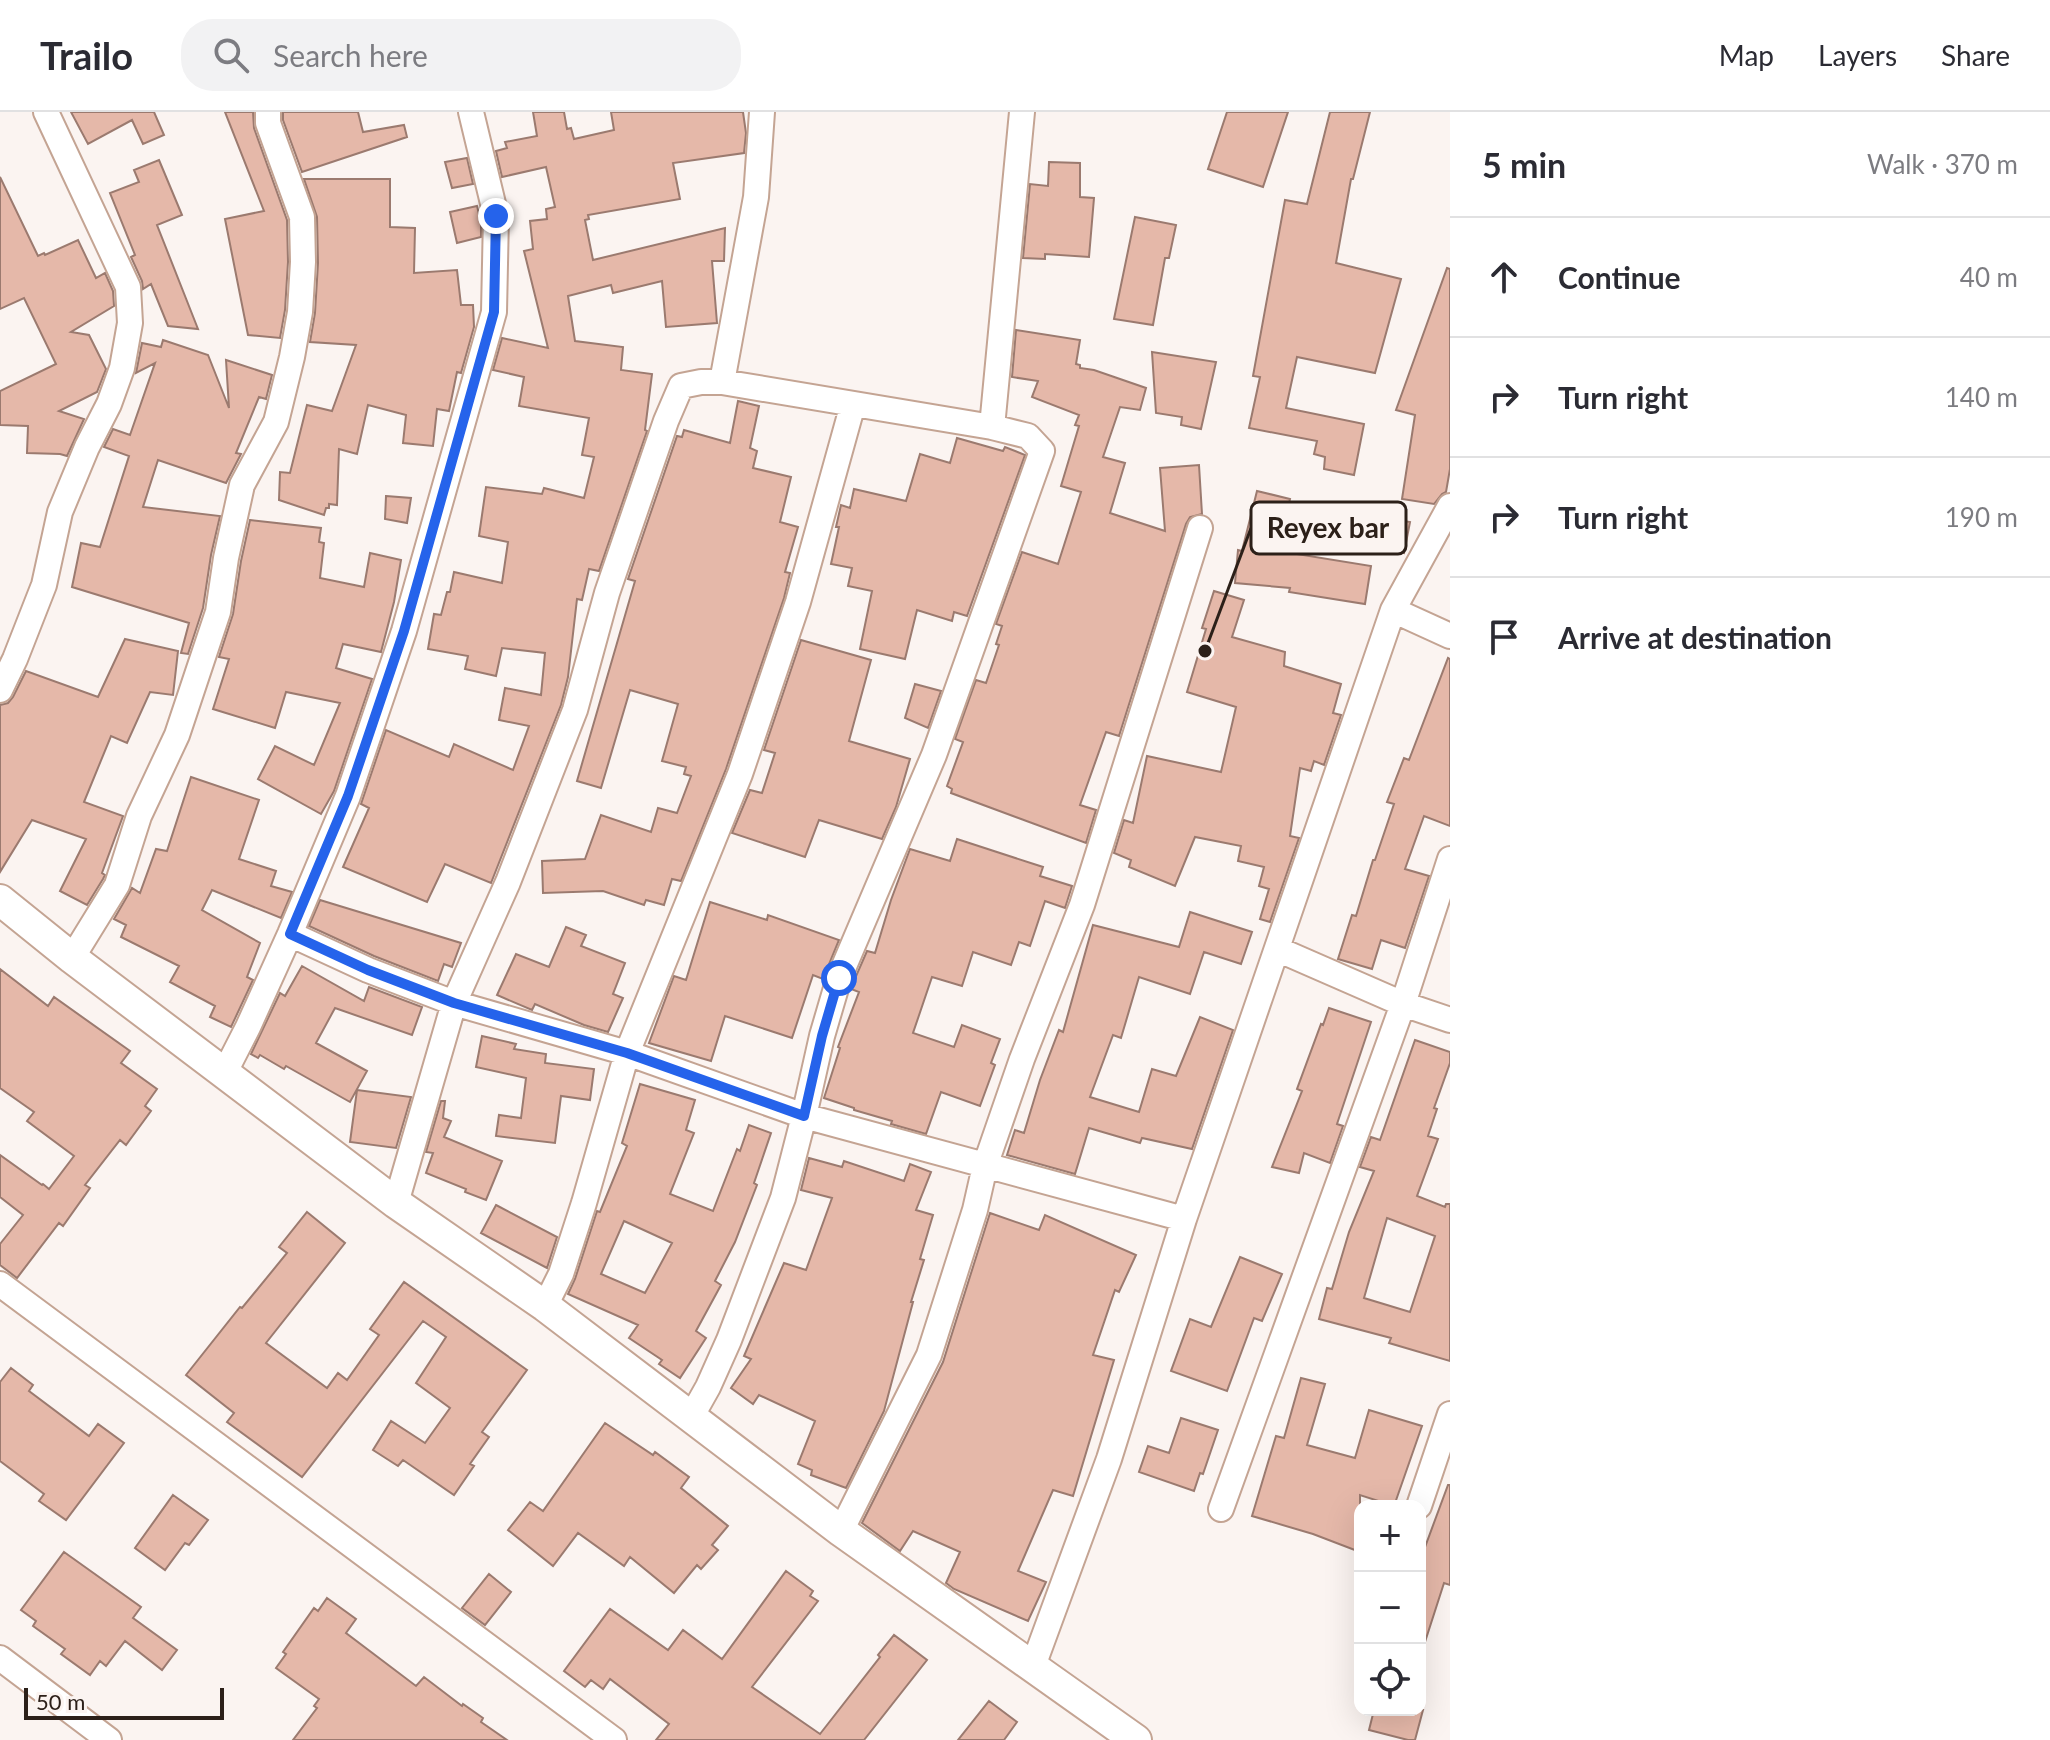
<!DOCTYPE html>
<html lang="en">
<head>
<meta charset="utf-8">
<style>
	:root { --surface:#fff; --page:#f2f2f3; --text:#2b2b33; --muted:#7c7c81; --line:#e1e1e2 }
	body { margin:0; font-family:Lato,sans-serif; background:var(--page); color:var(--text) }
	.controls { position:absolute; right:24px; bottom:24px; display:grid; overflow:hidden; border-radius:16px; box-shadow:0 8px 32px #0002 }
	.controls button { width:72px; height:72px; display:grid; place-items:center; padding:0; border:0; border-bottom:2px solid var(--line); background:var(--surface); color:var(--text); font:40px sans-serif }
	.scale { position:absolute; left:24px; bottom:20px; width:200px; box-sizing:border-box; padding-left:8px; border:4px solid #2c2019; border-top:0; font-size:22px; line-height:28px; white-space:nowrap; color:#2c2019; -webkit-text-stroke:6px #fbf4f1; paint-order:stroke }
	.stop { position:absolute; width:24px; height:24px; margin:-18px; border:6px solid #2563eb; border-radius:50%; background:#fff }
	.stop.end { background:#2563eb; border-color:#fff; box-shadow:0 2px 8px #0008 }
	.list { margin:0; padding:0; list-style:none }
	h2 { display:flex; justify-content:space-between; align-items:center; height:104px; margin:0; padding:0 32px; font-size:34px }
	h2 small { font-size:26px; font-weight:400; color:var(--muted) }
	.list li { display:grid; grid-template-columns:52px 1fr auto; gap:24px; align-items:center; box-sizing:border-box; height:120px; padding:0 32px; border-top:2px solid var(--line) }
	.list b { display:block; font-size:30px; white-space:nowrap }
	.list em { font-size:26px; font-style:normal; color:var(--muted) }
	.icon { flex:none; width:44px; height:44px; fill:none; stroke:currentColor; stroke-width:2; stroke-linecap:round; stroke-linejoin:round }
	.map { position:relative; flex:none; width:1450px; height:1628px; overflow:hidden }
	header { display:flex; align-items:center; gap:48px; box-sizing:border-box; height:112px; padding:0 40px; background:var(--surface); border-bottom:2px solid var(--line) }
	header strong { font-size:38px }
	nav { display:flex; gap:44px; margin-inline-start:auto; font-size:28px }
	.search { width:560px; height:72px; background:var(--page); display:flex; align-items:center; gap:20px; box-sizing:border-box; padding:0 28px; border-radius:32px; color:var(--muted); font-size:30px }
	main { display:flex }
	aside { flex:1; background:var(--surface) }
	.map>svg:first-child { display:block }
</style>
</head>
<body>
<header>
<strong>Trailo</strong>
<div class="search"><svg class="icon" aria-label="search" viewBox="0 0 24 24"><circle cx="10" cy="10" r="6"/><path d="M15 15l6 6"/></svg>Search here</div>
<nav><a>Map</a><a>Layers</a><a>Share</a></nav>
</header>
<main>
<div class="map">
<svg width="1450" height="1628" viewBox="0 0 1450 1628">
	<rect width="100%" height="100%" fill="#fbf4f1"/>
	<path fill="#e5b8a9" stroke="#9b7a6f" stroke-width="2" fill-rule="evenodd" d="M 71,0 L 154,0 L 164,23 L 143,32 L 132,8 L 88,32 Z
		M 225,0 L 253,0 L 254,16 L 287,108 L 288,150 L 285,198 L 280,226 L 248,223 L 225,107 L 264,99 Z
		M 283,0 L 358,0 L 363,20 L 404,13 L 407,25 L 302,60 L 283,8 Z
		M 533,0 L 564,0 L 567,17 L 571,16 L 574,27 L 614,18 L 611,0 L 743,0 L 746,21 L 744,41 L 673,51 L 680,87 L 588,103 L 589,107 L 585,108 L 593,148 L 725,116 L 724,149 L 712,149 L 717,211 L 666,215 L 662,169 L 613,181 L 611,173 L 568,184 L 575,229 L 623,235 L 621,258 L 652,262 L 645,318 L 647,319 L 599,459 L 589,457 L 582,488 L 577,487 L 568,565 L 561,593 L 491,771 L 445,752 L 427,790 L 343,755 L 369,696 L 361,692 L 386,618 L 449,645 L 454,632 L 513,658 L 529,614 L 499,608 L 505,576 L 541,583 L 545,541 L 502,536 L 496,564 L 465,557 L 468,544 L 428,537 L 434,502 L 441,503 L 447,480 L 450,480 L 454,460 L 502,471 L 508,430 L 479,424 L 486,375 L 542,382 L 544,376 L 584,386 L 594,345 L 582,343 L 589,306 L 519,294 L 524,265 L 493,258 L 502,226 L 548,236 L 524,139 L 533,137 L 530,109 L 547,107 L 546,97 L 555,95 L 546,55 L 502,65 L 496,39 L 507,36 L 505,30 L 537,24 Z
		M 1227,0 L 1288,0 L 1263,75 L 1208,57 Z
		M 1330,0 L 1370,0 L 1353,67 L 1351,67 L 1336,151 L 1401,167 L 1375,261 L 1297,245 L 1286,296 L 1364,312 L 1354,363 L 1324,357 L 1325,345 L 1314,342 L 1317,329 L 1249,316 L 1260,265 L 1253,264 L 1285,88 L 1307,92 Z
		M 467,46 L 473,72 L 452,76 L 445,50 Z
		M 159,48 L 182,103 L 157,113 L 198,217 L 168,214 L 151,172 L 143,177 L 142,169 L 131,145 L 135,143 L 110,81 L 139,70 L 134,58 Z
		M 1049,50 L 1080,51 L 1080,85 L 1094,86 L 1089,145 L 1045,142 L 1045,147 L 1023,146 L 1030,72 L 1048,74 Z
		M 0,65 L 38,144 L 44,141 L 45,143 L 78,128 L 96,166 L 105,161 L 113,179 L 114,194 L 71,220 L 89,223 L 106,257 L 97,280 L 59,299 L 84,307 L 67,344 L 60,342 L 27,341 L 28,314 L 0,313 L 0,279 L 56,252 L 24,186 L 0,197 Z
		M 304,67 L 390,67 L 390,115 L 415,116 L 414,161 L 457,158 L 461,193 L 473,193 L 474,215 L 461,261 L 457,260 L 449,299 L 437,297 L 433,334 L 403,331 L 406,303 L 368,293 L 357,342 L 339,337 L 337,393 L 329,392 L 329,396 L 326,396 L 324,403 L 279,388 L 280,360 L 290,361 L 307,293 L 332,299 L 356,233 L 310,230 L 315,201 L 318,151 L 317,105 Z
		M 477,94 L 481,110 L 481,125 L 457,131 L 450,100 Z
		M 1135,105 L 1176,113 L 1169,146 L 1165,146 L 1153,213 L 1114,207 Z
		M 1447,156 L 1450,157 L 1450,357 L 1446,380 L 1442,382 L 1434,392 L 1402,387 L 1415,303 L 1396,298 Z
		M 1016,218 L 1080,228 L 1076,252 L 1080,253 L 1080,256 L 1094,258 L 1146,276 L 1140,298 L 1120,295 L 1103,345 L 1125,351 L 1110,401 L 1165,419 L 1160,356 L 1199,353 L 1202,402 L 1190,405 L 1186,412 L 1119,624 L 1106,620 L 1080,693 L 1096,698 L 1086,731 L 951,681 L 952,677 L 947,674 L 963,630 L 955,627 L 976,568 L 986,571 L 999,533 L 996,532 L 1002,514 L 996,512 L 1022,440 L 1058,452 L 1081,380 L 1061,374 L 1079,314 L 1075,313 L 1079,303 L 1032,285 L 1038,269 L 1012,265 Z
		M 163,228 L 208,243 L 229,296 L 226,248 L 272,263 L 266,287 L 259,285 L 236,341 L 241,342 L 226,371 L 158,348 L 143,395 L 220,404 L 211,443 L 203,496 L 188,542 L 181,541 L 189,511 L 72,475 L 81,431 L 100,435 L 129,344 L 104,335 L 113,317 L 130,323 L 155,251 L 136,261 L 142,231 L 161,235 Z
		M 1152,240 L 1216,250 L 1201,317 L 1181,313 L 1182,305 L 1156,301 Z
		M 738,289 L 759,294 L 750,336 L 757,339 L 753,356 L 791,365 L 780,410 L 798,415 L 785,460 L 790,461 L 784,486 L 726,657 L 681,769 L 672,767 L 664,793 L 646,788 L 644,793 L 603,779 L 543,781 L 542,749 L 585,747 L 601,703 L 651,720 L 658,696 L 677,701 L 691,664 L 684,662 L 686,655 L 662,649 L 678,592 L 630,578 L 601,676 L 577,669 L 635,469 L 628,467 L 677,324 L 682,325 L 684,318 L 730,331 Z
		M 957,326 L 1003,339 L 1005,335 L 1025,343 L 967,504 L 954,500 L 952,509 L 917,498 L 905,547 L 860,537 L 872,479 L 848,474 L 852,456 L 831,452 L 839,415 L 836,415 L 841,393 L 850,396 L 854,377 L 906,389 L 920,342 L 950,351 Z
		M 1257,379 L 1290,387 L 1278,439 L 1371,454 L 1365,492 L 1289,480 L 1290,476 L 1235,471 L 1238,438 L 1242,439 Z
		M 386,384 L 411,386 L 407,411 L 385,407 Z
		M 1363,402 L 1410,410 L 1404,441 L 1357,433 Z
		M 250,408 L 321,416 L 319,430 L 324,431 L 320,466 L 364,475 L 370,441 L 401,448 L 394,490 L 381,540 L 343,532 L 336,556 L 372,567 L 334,679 L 321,702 L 258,667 L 275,634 L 314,653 L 340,591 L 286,580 L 275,616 L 213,597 L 229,547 L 219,545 L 233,502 L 241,449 Z
		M 1214,479 L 1244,488 L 1232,525 L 1285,540 L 1284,554 L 1341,572 L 1333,601 L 1341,603 L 1324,653 L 1314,649 L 1311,659 L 1300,656 L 1290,724 L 1299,726 L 1270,810 L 1260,807 L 1269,777 L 1259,774 L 1264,755 L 1238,749 L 1241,734 L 1195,725 L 1175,774 L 1129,755 L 1131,748 L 1114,741 L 1124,708 L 1133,711 L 1147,644 L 1221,660 L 1236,595 L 1187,580 L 1206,517 L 1202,516 Z
		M 125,527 L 178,539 L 173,583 L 150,580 L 127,631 L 111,624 L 84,690 L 123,704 L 102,761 L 105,763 L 103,767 L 87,793 L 60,779 L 86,727 L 32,708 L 0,760 L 0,593 L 8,591 L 13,585 L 26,559 L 98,585 Z
		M 801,528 L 871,548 L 849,629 L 910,647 L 896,695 L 882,727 L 819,708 L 805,745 L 732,721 L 750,678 L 762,681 L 775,641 L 764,638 Z
		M 1448,546 L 1450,547 L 1450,714 L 1424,704 L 1405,757 L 1429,764 L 1405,836 L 1381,828 L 1372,857 L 1338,847 L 1352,803 L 1356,804 L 1373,748 L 1375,748 L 1394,692 L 1387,690 L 1404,646 L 1409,648 Z
		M 915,572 L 941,579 L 928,616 L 905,606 Z
		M 191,665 L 259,688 L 239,747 L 276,759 L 271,774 L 292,780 L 281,806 L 212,778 L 202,798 L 260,831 L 247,865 L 253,868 L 231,915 L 210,905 L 215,894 L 170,870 L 179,854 L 121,825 L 126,813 L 114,807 L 132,776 L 140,781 L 156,737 L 167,739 Z
		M 957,727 L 1043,755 L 1040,764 L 1072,774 L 1065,796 L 1045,789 L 1030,834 L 1019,830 L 1011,853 L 973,840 L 962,874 L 932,865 L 913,921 L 954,935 L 962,913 L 1000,927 L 991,951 L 995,953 L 980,994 L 941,980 L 926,1022 L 891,1012 L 892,1009 L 854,998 L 854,996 L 824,986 L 840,936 L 838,935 L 859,880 L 851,877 L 853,871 L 867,839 L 875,841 L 891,788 L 910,737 L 950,749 Z
		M 320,788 L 461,831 L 452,855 L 444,852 L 438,869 L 374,844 L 309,814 Z
		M 710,790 L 767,808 L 768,803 L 839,828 L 823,867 L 813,863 L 792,926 L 725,904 L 711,949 L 649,931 L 674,864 L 686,868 Z
		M 1190,800 L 1252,820 L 1241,852 L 1204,840 L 1190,882 L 1139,865 L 1121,926 L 1113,923 L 1090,985 L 1139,1000 L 1152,957 L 1176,964 L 1200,905 L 1233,918 L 1192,1037 L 1142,1026 L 1140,1031 L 1089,1016 L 1075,1062 L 1007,1043 L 1015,1018 L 1024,1021 L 1040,968 L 1059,918 L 1063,920 L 1093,813 L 1179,835 Z
		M 566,815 L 586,823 L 581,834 L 625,851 L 613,882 L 623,886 L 608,920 L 584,913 L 535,892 L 532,898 L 497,883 L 516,842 L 549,855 Z
		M 302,854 L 364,889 L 369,875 L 422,895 L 412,923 L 335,896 L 316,931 L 367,959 L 350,990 L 286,954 L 284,957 L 260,943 L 258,946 L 251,942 L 280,881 L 285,884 Z
		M 0,857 L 48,894 L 54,885 L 130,939 L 121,951 L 157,977 L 145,994 L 151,999 L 126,1033 L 120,1028 L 85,1073 L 90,1076 L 63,1114 L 59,1111 L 17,1166 L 0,1153 L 0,1132 L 23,1103 L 0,1085 L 0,1043 L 42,1073 L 43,1072 L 49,1077 L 74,1044 L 27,1009 L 34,1000 L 0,976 Z
		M 1329,896 L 1371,910 L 1337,1012 L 1343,1014 L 1330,1051 L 1304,1041 L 1299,1061 L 1272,1055 L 1302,979 L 1297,977 L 1321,912 L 1323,913 Z
		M 482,924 L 516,932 L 514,937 L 546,942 L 545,951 L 594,957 L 590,988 L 561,984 L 555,1031 L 496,1024 L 499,1003 L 521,1006 L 526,966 L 476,955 Z
		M 1415,928 L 1450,940 L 1450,951 L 1434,996 L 1437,997 L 1428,1024 L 1438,1027 L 1417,1084 L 1445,1095 L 1446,1092 L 1450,1092 L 1450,1249 L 1389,1231 L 1391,1226 L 1319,1207 L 1327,1176 L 1332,1177 L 1349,1120 L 1374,1059 L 1360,1055 L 1371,1025 L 1380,1028 ZM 1387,1106 L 1435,1124 L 1410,1200 L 1364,1186 Z
		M 640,972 L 695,988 L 686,1018 L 694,1021 L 670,1082 L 713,1099 L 737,1037 L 740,1039 L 749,1013 L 771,1021 L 754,1071 L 757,1073 L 735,1130 L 715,1169 L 721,1173 L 696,1219 L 706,1226 L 680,1266 L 659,1252 L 662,1248 L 629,1226 L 638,1213 L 568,1182 L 575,1167 L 597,1099 L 600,1100 L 627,1034 L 622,1031 ZM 624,1109 L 672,1131 L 645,1181 L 601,1162 Z
		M 357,978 L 411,985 L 396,1036 L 350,1030 Z
		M 441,989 L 445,989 L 443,1006 L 451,1009 L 444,1025 L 502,1049 L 486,1088 L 465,1080 L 466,1077 L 426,1061 L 433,1041 L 426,1040 Z
		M 809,1046 L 842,1055 L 844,1049 L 904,1069 L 910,1052 L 931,1060 L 916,1098 L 933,1103 L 920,1147 L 924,1148 L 911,1190 L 913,1190 L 884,1299 L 846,1376 L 811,1363 L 812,1358 L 798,1352 L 815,1309 L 759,1283 L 753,1292 L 731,1276 L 751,1247 L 744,1244 L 784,1151 L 806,1158 L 832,1086 L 801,1078 Z
		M 496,1093 L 557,1125 L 547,1156 L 481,1121 Z
		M 307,1100 L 345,1131 L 266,1231 L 327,1276 L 338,1261 L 347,1268 L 379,1223 L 370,1217 L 404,1170 L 527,1258 L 482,1320 L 489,1325 L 470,1352 L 474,1354 L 454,1383 L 403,1348 L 398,1354 L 373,1338 L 391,1309 L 425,1331 L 450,1296 L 416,1271 L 446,1225 L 423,1209 L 302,1365 L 227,1310 L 234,1301 L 186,1263 L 240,1195 L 242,1196 L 287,1141 L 279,1135 Z
		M 990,1101 L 1039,1118 L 1045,1103 L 1136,1143 L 1119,1180 L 1115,1178 L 1093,1243 L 1114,1248 L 1073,1384 L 1053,1378 L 1018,1459 L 1046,1470 L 1028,1509 L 954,1477 L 946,1471 L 960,1440 L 913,1419 L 900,1439 L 862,1411 L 943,1250 Z
		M 1240,1145 L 1282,1162 L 1262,1209 L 1254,1206 L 1227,1279 L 1171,1259 L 1190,1207 L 1211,1215 Z
		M 11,1256 L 33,1273 L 29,1279 L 89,1324 L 98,1312 L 124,1331 L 66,1408 L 39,1389 L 44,1382 L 0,1349 L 0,1270 Z
		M 1301,1266 L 1325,1272 L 1307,1333 L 1355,1346 L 1369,1298 L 1422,1314 L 1394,1394 L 1360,1383 L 1360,1440 L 1313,1422 L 1252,1404 L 1276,1324 L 1284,1326 Z
		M 1181,1306 L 1218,1318 L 1203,1362 L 1200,1361 L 1194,1379 L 1139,1360 L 1148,1334 L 1169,1341 Z
		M 605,1311 L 653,1343 L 655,1340 L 689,1365 L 681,1376 L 728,1414 L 712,1433 L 718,1438 L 701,1457 L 697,1453 L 674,1481 L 630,1445 L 624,1454 L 578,1421 L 553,1454 L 508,1418 L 530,1390 L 543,1399 Z
		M 1448,1373 L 1450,1373 L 1450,1473 L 1444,1471 L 1424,1533 L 1420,1532 L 1420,1434 L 1425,1435 Z
		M 173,1383 L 208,1408 L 189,1433 L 185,1431 L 165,1458 L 135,1436 Z
		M 64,1440 L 141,1495 L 133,1506 L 177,1538 L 162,1558 L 125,1529 L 106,1554 L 100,1549 L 90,1563 L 61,1542 L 65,1537 L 33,1514 L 36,1509 L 21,1498 Z
		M 786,1459 L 813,1479 L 810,1484 L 818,1489 L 752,1575 L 820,1622 L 880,1545 L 878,1543 L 894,1523 L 927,1548 L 864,1628 L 656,1628 L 669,1612 L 610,1567 L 603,1577 L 591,1568 L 585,1575 L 564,1559 L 610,1497 L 668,1538 L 683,1518 L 722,1547 Z
		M 489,1462 L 511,1480 L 485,1513 L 462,1496 Z
		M 327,1486 L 356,1507 L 346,1521 L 416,1574 L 424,1565 L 462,1594 L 463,1592 L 483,1606 L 481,1610 L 507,1628 L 293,1628 L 317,1596 L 314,1594 L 319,1587 L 276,1556 L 286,1542 L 283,1540 L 314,1496 L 318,1499 Z
		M 989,1589 L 1017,1610 L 1004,1628 L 958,1628 Z
		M 1374,1598 L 1423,1598 L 1415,1628 L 1408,1628 L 1369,1618 Z"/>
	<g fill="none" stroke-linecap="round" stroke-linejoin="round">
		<defs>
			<path id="minor" d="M 722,270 L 756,85 L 762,0
				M 992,315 L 1022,0
				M 1393,498 L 1450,524
				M 0,578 L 15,547 L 44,473 L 60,400 L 87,335 L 109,292 L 122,256 L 130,211 L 128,175 L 46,0
				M 290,822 L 368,858 L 454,891 L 627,941 L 804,1004 L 1184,1107
				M 1277,837 L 1403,892 L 1450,908
				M 72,846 L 117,773 L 139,704 L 177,623 L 218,500 L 226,446 L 242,373 L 276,310 L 292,245 L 300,200 L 303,150 L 302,105 L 268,11 L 268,0
				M 225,960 L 248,915 L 290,822 L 348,684 L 404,519 L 494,200 L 496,104 L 471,0
				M 396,1091 L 454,891 L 508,770 L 575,598 L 607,481 L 666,309 L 681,274 L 701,270 L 722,270 L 992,315 L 1028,324 L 1042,339 L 934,643 L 839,866 L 822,924 L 804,1004 L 783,1086 L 729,1228 L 708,1275 L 690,1307
				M 0,1172 L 614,1628
				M 545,1194 L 561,1162 L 584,1091 L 627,941 L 740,662 L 798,490 L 853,292
				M 1419,1394 L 1450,1302
				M 1221,1397 L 1403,892 L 1450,747
				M 841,1419 L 929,1243 L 975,1098 L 985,1054 L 1022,947 L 1082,793 L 1200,416
				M 0,1546 L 109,1628
				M 1033,1554 L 1109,1347 L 1184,1107 L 1393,498 L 1450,394"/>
			<path id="tertiary" d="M 0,788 L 72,846 L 396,1091 L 545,1194 L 841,1419 L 1136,1628"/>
		</defs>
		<use href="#minor" stroke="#c4a493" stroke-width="28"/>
		<use href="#tertiary" stroke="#c4a493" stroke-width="34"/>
		<use href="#minor" stroke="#fff" stroke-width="24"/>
		<use href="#tertiary" stroke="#fff" stroke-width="30"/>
	</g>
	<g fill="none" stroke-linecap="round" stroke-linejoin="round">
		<path stroke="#2563eb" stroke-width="10" d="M 496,104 L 494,200 L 404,519 L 348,684 L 290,822 L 368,858 L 454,891 L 627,941 L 804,1004 L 822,924 L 839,866"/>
	</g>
	<path fill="none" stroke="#2c2019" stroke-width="3" d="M1205 539L1251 416"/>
	<circle fill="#2c2019" stroke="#fbf4f1" stroke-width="3" cx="1205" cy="539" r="8"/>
	<rect fill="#fbf4f1" stroke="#2c2019" stroke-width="3" x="1251" y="390" width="155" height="52" rx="8"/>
	<g font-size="28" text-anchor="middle" font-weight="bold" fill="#2c2019">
		<text x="1328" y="426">Reyex bar</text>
	</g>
</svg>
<div class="controls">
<button>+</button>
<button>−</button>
<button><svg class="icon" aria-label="locate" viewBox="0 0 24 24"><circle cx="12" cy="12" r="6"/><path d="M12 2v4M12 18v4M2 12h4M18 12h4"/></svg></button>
</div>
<div class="scale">50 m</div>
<div class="stop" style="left:839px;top:866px"></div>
<div class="stop end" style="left:496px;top:104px"></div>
</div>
<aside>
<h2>5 min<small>Walk · 370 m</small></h2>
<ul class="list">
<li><svg class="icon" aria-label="ahead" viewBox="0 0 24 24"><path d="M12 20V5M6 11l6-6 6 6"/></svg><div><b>Continue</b></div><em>40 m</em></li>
<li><svg class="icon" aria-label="right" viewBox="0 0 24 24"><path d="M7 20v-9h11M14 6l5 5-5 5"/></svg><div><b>Turn right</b></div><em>140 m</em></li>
<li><svg class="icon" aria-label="right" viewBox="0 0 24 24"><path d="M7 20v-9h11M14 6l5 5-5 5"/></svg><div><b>Turn right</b></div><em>190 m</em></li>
<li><svg class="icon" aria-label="arrive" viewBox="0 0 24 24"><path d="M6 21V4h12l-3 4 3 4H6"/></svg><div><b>Arrive at destination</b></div></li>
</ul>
</aside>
</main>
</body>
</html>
